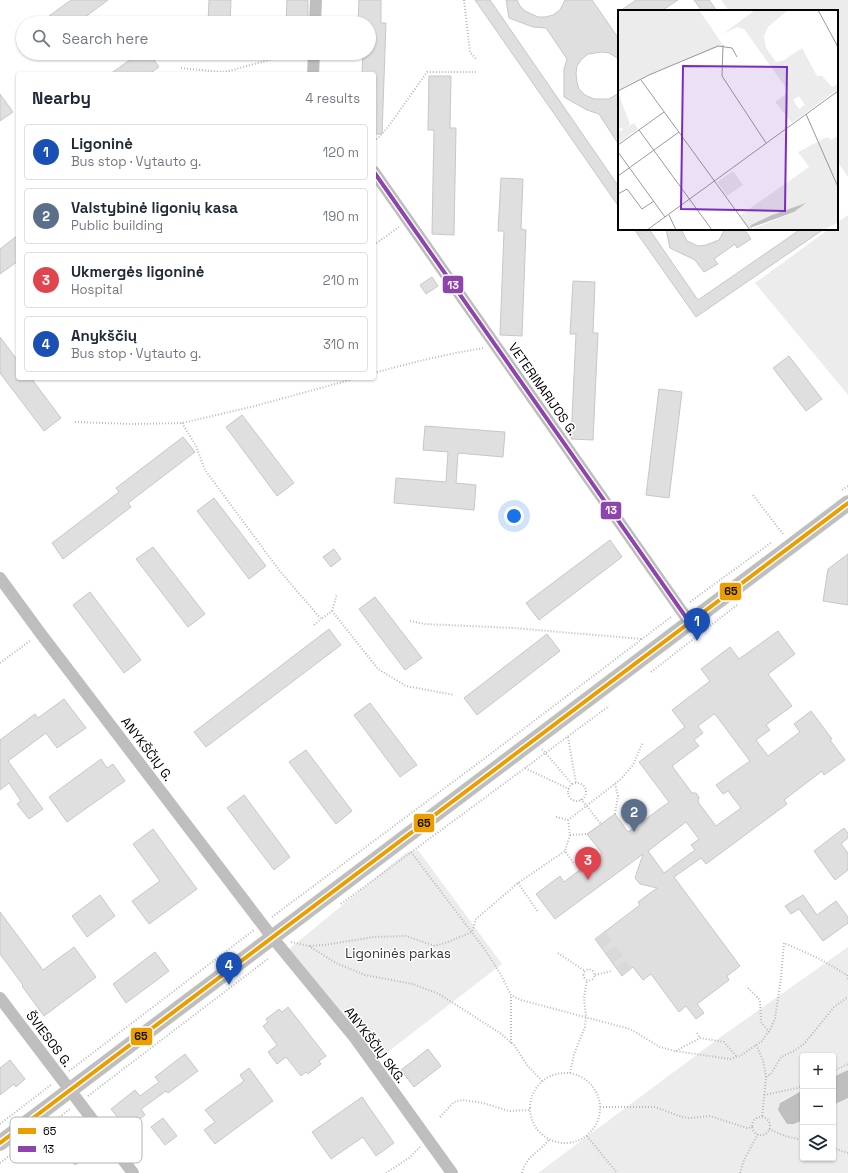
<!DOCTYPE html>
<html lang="en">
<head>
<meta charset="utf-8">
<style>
	:root { --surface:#fff; --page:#f6f6f7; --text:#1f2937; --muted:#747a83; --line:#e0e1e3; --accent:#595959 }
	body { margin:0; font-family:"Space Grotesk",sans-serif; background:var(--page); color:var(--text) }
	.controls { position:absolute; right:12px; bottom:12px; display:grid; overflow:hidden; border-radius:4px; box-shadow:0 1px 3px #0004 }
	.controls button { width:36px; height:36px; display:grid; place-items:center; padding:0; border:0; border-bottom:1px solid var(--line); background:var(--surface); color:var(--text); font:20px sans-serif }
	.you { position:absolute; left:514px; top:516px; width:14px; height:14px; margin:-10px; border:3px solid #fff; border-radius:50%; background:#1a73e8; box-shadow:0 0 0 6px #1a73e833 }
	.badge { display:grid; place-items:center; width:26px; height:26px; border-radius:50%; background:var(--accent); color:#fff; font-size:13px; font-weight:700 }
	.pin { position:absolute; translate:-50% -33px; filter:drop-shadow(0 1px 2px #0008) }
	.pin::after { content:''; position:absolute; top:21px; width:14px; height:12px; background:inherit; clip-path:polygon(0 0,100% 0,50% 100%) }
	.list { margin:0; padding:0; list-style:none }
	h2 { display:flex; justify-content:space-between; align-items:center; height:52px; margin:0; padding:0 16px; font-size:17px }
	h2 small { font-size:13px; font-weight:400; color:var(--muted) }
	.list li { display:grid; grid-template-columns:26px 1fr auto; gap:12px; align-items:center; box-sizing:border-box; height:56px; margin:0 8px 8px; padding:0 8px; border:1px solid var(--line); border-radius:4px }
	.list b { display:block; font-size:15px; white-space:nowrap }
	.list p { margin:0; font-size:13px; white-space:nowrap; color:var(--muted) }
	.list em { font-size:13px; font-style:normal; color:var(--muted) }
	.icon { flex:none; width:22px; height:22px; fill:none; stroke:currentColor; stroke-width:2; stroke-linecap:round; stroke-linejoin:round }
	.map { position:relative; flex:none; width:848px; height:1173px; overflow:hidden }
	.search { position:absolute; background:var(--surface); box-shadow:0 1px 3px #0004; left:16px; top:16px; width:360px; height:44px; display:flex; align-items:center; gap:10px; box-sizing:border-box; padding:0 14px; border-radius:22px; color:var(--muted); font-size:15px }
	.panel { position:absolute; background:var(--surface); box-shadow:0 1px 3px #0004; left:16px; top:72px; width:360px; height:308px; border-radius:4px }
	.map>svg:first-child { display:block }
</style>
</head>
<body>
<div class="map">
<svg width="848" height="1173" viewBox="0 0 848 1173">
	<rect width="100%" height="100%" fill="#fff"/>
	<path fill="#ececec" d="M 721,0 L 848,0 L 848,177 L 837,161 L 837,11 L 729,11 Z
		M 848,215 L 848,395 L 755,283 L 829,229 L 837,229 L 837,223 Z
		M 418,850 L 502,964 L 376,1061 L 289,949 L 407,852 Z
		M 848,947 L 848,1070 L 833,1077 L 833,1056 L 803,1056 L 803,1090 L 780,1102 L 794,1124 L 803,1120 L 803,1158 L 833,1158 L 833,1105 L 848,1098 L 848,1173 L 538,1173 L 722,1036 Z"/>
	<path fill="#bfbfbf" d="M 848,1070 L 848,1098 L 833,1105 L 833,1077 Z
		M 803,1090 L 803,1120 L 794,1124 L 787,1124 L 778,1110 L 780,1103 Z"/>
	<path fill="#dfdfdf" stroke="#c7c7c7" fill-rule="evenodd" d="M 71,0 L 108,0 L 77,23 L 54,23 L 49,16 Z
		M 209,0 L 231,0 L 230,23 L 208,23 Z
		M 287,0 L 308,0 L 308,23 L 286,23 Z
		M 359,0 L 381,0 L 381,23 L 386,23 L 382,134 L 374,134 L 374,74 L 362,74 L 363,53 L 369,53 L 369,23 L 358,23 Z
		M 475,0 L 490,0 L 619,187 L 619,207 Z
		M 506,0 L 517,0 L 520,6 L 525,11 L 538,17 L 545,17 L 553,15 L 560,10 L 565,0 L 592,0 L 619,39 L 619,59 L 609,53 L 602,52 L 588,54 L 581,60 L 577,66 L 576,73 L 577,82 L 579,89 L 585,95 L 594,99 L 609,99 L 619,93 L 619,145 L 599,114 L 587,110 L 564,97 L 564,69 L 567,59 L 546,28 L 533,27 L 509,18 Z
		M 636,0 L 678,0 L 661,11 L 620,11 Z
		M 694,0 L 709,0 L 717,11 L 702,11 Z
		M 140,53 L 149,53 L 159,67 L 149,74 L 110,74 Z
		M 429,76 L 451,76 L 450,128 L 456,128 L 454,235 L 432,234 L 434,130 L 428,130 Z
		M 0,94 L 13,112 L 0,121 Z
		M 501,178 L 523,179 L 521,229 L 526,230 L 522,336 L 500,335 L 504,231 L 498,231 Z
		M 634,229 L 649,229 L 698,300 L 801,229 L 824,229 L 696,317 Z
		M 666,229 L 681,229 L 687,241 L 698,246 L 706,245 L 719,240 L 725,229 L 744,229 L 751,239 L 737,248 L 735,244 L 714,259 L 718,264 L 704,272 L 695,260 L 670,248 Z
		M 18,235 L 18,261 L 0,274 L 0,249 Z
		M 432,277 L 438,286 L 426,294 L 420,285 Z
		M 573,281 L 595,282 L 593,333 L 598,333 L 593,440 L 571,439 L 576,334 L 570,334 Z
		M 0,337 L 18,361 L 18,378 L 31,378 L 61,418 L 44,431 L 0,373 Z
		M 789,356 L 822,399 L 806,411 L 773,368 Z
		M 659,389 L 682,392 L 669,498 L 646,495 Z
		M 242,415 L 294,483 L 277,496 L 226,427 Z
		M 425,426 L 505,432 L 503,457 L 458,453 L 456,483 L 476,485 L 474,510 L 394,503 L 396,478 L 446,482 L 448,452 L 423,450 Z
		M 183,437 L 195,452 L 128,503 L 131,507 L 63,559 L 52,543 L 119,492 L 116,488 Z
		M 214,498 L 266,566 L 249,579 L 197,511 Z
		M 610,540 L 622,557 L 539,620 L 526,603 Z
		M 153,547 L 205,614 L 188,627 L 136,559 Z
		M 334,549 L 341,559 L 331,567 L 323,557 Z
		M 848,554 L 848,605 L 823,601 L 828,569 Z
		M 90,592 L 141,660 L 124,673 L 73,605 Z
		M 375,597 L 422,658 L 405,670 L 359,609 Z
		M 329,629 L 341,645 L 206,747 L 194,732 Z
		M 778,631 L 795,654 L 768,674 L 792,706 L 766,725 L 770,730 L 756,740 L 768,756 L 800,732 L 794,724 L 811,711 L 832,739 L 830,740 L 845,760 L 824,775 L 822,771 L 784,800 L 787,804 L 706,864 L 701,858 L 674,877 L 740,966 L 727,976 L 729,980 L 697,1004 L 704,1013 L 696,1019 L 686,1006 L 679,1012 L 651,974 L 643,980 L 633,967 L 622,976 L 595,939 L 640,905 L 638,902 L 657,888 L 640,884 L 635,878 L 643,854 L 555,919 L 536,894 L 560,876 L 564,882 L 602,853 L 587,834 L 615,814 L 628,832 L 669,802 L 639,762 L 685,727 L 672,710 L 710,681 L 701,669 L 730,647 L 739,659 ZM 714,714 L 715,714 L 750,761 L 716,785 L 723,794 L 728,791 L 741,808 L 716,826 L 698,802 L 699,797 L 696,793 L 692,793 L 672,766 L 699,746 L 694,740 L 703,733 L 698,726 ZM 686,822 L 699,839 L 691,845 L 695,850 L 664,873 L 648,851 Z
		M 547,634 L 560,651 L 477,715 L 464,698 Z
		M 64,699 L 86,728 L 57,748 L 46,733 L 8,761 L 43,809 L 29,819 L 17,804 L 21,801 L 9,783 L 0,790 L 0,740 L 35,714 L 38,718 Z
		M 370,703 L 417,765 L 400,777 L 354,715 Z
		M 306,750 L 352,811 L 336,824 L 289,762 Z
		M 101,759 L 107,768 L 113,764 L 125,781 L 67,822 L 49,797 Z
		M 244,795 L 290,857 L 274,870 L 227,808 Z
		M 844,828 L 848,833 L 848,838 L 841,844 L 848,853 L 848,870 L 835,880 L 814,851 Z
		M 153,829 L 197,889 L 149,924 L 132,901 L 160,881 L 133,844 Z
		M 100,895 L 115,916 L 87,937 L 72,916 Z
		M 803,895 L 817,915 L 836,901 L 848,917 L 848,923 L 823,941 L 799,909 L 791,914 L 785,906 Z
		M 0,912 L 43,970 L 74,947 L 96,977 L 44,1016 L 22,986 L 23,985 L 0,954 Z
		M 155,952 L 169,971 L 126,1003 L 113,984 Z
		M 288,1007 L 326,1056 L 319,1061 L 321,1064 L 308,1074 L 306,1072 L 301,1076 L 286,1057 L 277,1064 L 268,1052 L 277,1045 L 263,1026 L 268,1022 L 266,1019 L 279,1009 L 282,1012 Z
		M 428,1049 L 441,1066 L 414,1087 L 401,1070 Z
		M 185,1054 L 198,1071 L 168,1093 L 166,1091 L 141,1109 L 145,1115 L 128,1128 L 124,1123 L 123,1124 L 111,1109 L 135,1090 L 140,1096 L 159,1082 L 155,1077 Z
		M 10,1060 L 25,1079 L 16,1087 L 14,1084 L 0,1095 L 0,1068 Z
		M 249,1068 L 273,1101 L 215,1144 L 204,1130 L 215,1122 L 205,1110 L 244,1081 L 240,1075 Z
		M 362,1097 L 394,1143 L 376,1156 L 363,1137 L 331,1159 L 312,1132 Z
		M 163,1118 L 177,1136 L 165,1145 L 151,1127 Z
		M 79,1142 L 89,1155 L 75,1165 L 69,1158 L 71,1157 L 67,1151 Z"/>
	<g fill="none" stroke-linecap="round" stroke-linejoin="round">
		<path stroke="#d9d9d9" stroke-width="12" stroke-dasharray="12 6" stroke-linecap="butt" d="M 600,935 L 627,972"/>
		<defs>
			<path id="major" d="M 0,1143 L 848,503"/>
		</defs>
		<use href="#major" stroke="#dbdbdb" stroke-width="16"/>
		<path stroke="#b9b9b9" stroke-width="2" stroke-dasharray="1 2" stroke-linecap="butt" d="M 464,0 L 470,52 L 477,60
			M 181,68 L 221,72 L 229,71 L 294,53
			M 374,141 L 379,137 L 388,127 L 427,72 L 476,72
			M 374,245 L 399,227
			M 374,373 C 410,363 446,354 484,348
			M 129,379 L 135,378
			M 75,422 L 132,424 L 182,423 L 251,407 L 357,378
			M 182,423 L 196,446 L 205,470 L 279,570 L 321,619 L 332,611 L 378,669 L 406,686 L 454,695
			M 842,490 L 848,486
			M 753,495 L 783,534
			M 690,602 L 772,542
			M 332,611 L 337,594
			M 410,621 L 425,624 L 514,628 L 642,639
			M 314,625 L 321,619
			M 0,663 L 31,640
			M 651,672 L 737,605
			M 568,737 L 576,783
			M 542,749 L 572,784
			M 525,768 L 569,789
			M568 792a9 9 0 1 1 18 0a9 9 0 1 1-18 0Z
			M 581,799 L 601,824
			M 615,814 L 618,796 L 615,784
			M 556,817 L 568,820 L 621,779 L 633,765 L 643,742
			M 568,820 L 570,835 L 587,834
			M 570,835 L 565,851 L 574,864
			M 411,852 L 483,947 L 500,973 L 511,995 L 521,1000 L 630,1029 L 660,1047 L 675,1051 L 730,1059 L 740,1056 L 762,1041 L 771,1028 L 775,1018 L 781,978 L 784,943 L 818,958 L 847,975 L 848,979
			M 518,883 L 538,912
			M 341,904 L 609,706
			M 272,917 L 493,752 L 671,617
			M 291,942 L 309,946 L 336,963 L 365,975 L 413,984 L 439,994 L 500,1033 L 514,1045 L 527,1065 L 543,1082
			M 310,946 L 324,945 L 374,937 L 406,936 L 435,946 L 448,942 L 472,932 L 476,919 L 518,883 L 565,851
			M 558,953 L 585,971
			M583.5 975a5.5 5.5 0 1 1 11 0a5.5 5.5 0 1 1-11 0Z
			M 595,975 L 612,971
			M 748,988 L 760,1000 L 761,1022 L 769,1032
			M 697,1033 L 700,1038
			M 511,1043 L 511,995
			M 756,1045 L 763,1060 L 766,1077 L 762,1117
			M 676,1051 L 700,1038 L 724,1042 L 737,1057
			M 69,1071 L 254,930
			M 833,1071 L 848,1064
			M 570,1073 L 574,1054 L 585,1027 L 586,1017 L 584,998 L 587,980
			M530 1108a35 35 0 1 1 70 0a35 35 0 1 1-70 0Z
			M 766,1077 L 771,1074 L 781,1057 L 794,1051 L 804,1044 L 834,1007 L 848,997
			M 764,1095 L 797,1088 L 803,1085
			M 88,1096 L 269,958
			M 600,1107 L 655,1107 L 682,1117 L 690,1118 L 710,1116 L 747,1128 L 753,1127
			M 440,1117 L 454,1102 L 463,1100 L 483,1103 L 509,1111 L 530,1110
			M752 1126a9 9 0 1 1 18 0a9 9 0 1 1-18 0Z
			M 0,1124 L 52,1084
			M 769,1129 L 785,1136 L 803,1140
			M 587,1136 L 617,1173
			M 833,1148 L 848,1153
			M 0,1163 L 70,1109
			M 386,1173 L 409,1158 L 420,1147
			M 522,1173 C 527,1154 540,1153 549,1139
			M 740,1173 L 744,1160 L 758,1134"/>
		<path stroke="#bebebe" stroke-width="12" d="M 315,23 L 316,0
			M 313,74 L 314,53
			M 374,172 L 690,623
			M 0,578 L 41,634 L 272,937 L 355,1038 L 452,1173
			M 0,998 L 133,1173"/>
		<use href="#major" stroke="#bebebe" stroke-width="15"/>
		<defs>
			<path id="bus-1" d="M 0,1143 L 848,503"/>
			<path id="bus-2" d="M 374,172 L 690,623"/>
		</defs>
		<use href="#bus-1" stroke="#fff" stroke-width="7"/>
		<use href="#bus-2" stroke="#fff" stroke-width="7"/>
		<use href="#bus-1" stroke="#eb9e00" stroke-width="4"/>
		<use href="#bus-2" stroke="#8e44ad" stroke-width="4"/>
	</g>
	<g text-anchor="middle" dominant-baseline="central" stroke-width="3" stroke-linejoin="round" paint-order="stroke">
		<g font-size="13" fill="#000" stroke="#fff">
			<text transform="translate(543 389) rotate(55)">VETERINARIJOS G.</text>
			<text transform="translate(147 749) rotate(53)">ANYKŠČIŲ G.</text>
			<text transform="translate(49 1039) rotate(53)">ŠVIESOS G.</text>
			<text transform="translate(375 1045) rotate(53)">ANYKŠČIŲ SKG.</text>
		</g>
		<g font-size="13" fill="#333" stroke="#fff">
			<text x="398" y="953">Ligoninės parkas</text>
		</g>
	</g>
	<g transform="translate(618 10)">
		<rect width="220" height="220" fill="#fff"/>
		<path d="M 0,0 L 81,0 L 105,35 L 31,65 L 0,81 ZM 137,0 L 170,0 L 150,17 L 146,26 L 148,38 L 158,52 L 166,50 L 184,38 L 199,66 L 204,66 L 214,77 L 220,74 L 220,79 L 174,113 L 157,92 L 171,82 L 126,19 L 119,17 L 105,24 ZM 181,86 L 187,95 L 181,99 L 175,90 ZM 1,85 L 12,114 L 9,117 L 16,113 L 20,119 L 0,133 L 0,122 L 6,119 L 0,118 ZM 220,126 L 220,213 L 205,220 L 128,220 L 130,218 L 121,206 L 191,157 L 180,142 L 209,127 L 213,130 ZM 186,194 L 176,202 L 134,219 L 133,215 ZM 115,161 L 125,175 L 109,186 L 99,172 Z" fill="#ececec" fill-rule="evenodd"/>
		<path d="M 188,193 L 176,202 L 132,218 L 133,215 L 154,205 Z" fill="#bfbfbf"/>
		<path fill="none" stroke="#999" stroke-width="1" d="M 200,0 L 220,37M 105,35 L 104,66 L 148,133M 23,70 L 132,220M 0,81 L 31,65 L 100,36 L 114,38 L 119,47M 188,104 L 220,177M 21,120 L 94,220M 0,135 L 46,102M 0,142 L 47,207M 0,166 L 61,122M 0,184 L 9,179 L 24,199 L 36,191M 51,205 L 58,220M 29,220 L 220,81"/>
		<path fill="#7b2cbf" fill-opacity="0.15" stroke="#7b2cbf" stroke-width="2" d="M 65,56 L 169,57 L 167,201 L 63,199 Z"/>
		<rect width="220" height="220" fill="none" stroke="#000" stroke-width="2"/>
	</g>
	<rect x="10" y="1117" width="132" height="46" rx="6" fill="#fff" stroke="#b2b2b2" stroke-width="1"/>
	<rect x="18" y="1128" width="18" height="6" fill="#eb9e00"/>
	<rect x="18" y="1146" width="18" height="6" fill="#8e44ad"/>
	<g font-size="11" fill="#000">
		<text x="43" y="1135">65</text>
		<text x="43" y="1153">13</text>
	</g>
	<g stroke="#fff" stroke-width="1.5">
		<rect x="442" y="275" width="22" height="19" rx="4" fill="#8e44ad"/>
		<rect x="600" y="501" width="22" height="19" rx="4" fill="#8e44ad"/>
		<rect x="719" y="582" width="23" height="19" rx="4" fill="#eb9e00"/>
		<rect x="413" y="813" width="22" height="20" rx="4" fill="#eb9e00"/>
		<rect x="130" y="1027" width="23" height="19" rx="4" fill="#eb9e00"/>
	</g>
	<g font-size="11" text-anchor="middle" font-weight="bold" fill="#fff">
		<text x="453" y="289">13</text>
		<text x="611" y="514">13</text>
	</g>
	<g font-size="11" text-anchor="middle" font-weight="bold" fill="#111">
		<text x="731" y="595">65</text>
		<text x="424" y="827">65</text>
		<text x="141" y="1040">65</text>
	</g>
</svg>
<div class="controls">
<button>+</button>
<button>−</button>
<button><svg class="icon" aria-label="layers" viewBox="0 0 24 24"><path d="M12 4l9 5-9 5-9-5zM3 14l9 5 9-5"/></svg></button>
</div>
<div class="you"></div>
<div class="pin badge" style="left:697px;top:641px;background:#1a4fb4">1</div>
<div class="pin badge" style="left:634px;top:832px;background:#5c6f8a">2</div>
<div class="pin badge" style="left:588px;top:880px;background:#e0444e">3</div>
<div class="pin badge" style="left:229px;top:985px;background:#1a4fb4">4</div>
<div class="search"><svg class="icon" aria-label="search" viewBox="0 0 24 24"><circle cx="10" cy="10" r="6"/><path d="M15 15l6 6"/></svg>Search here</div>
<section class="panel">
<h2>Nearby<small>4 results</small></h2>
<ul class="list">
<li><span class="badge" style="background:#1a4fb4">1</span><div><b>Ligoninė</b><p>Bus stop · Vytauto g.</p></div><em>120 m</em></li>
<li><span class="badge" style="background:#5c6f8a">2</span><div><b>Valstybinė ligonių kasa</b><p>Public building</p></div><em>190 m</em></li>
<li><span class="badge" style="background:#e0444e">3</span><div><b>Ukmergės ligoninė</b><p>Hospital</p></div><em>210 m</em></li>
<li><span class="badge" style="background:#1a4fb4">4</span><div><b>Anykščių</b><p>Bus stop · Vytauto g.</p></div><em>310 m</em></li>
</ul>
</section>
</div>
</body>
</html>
